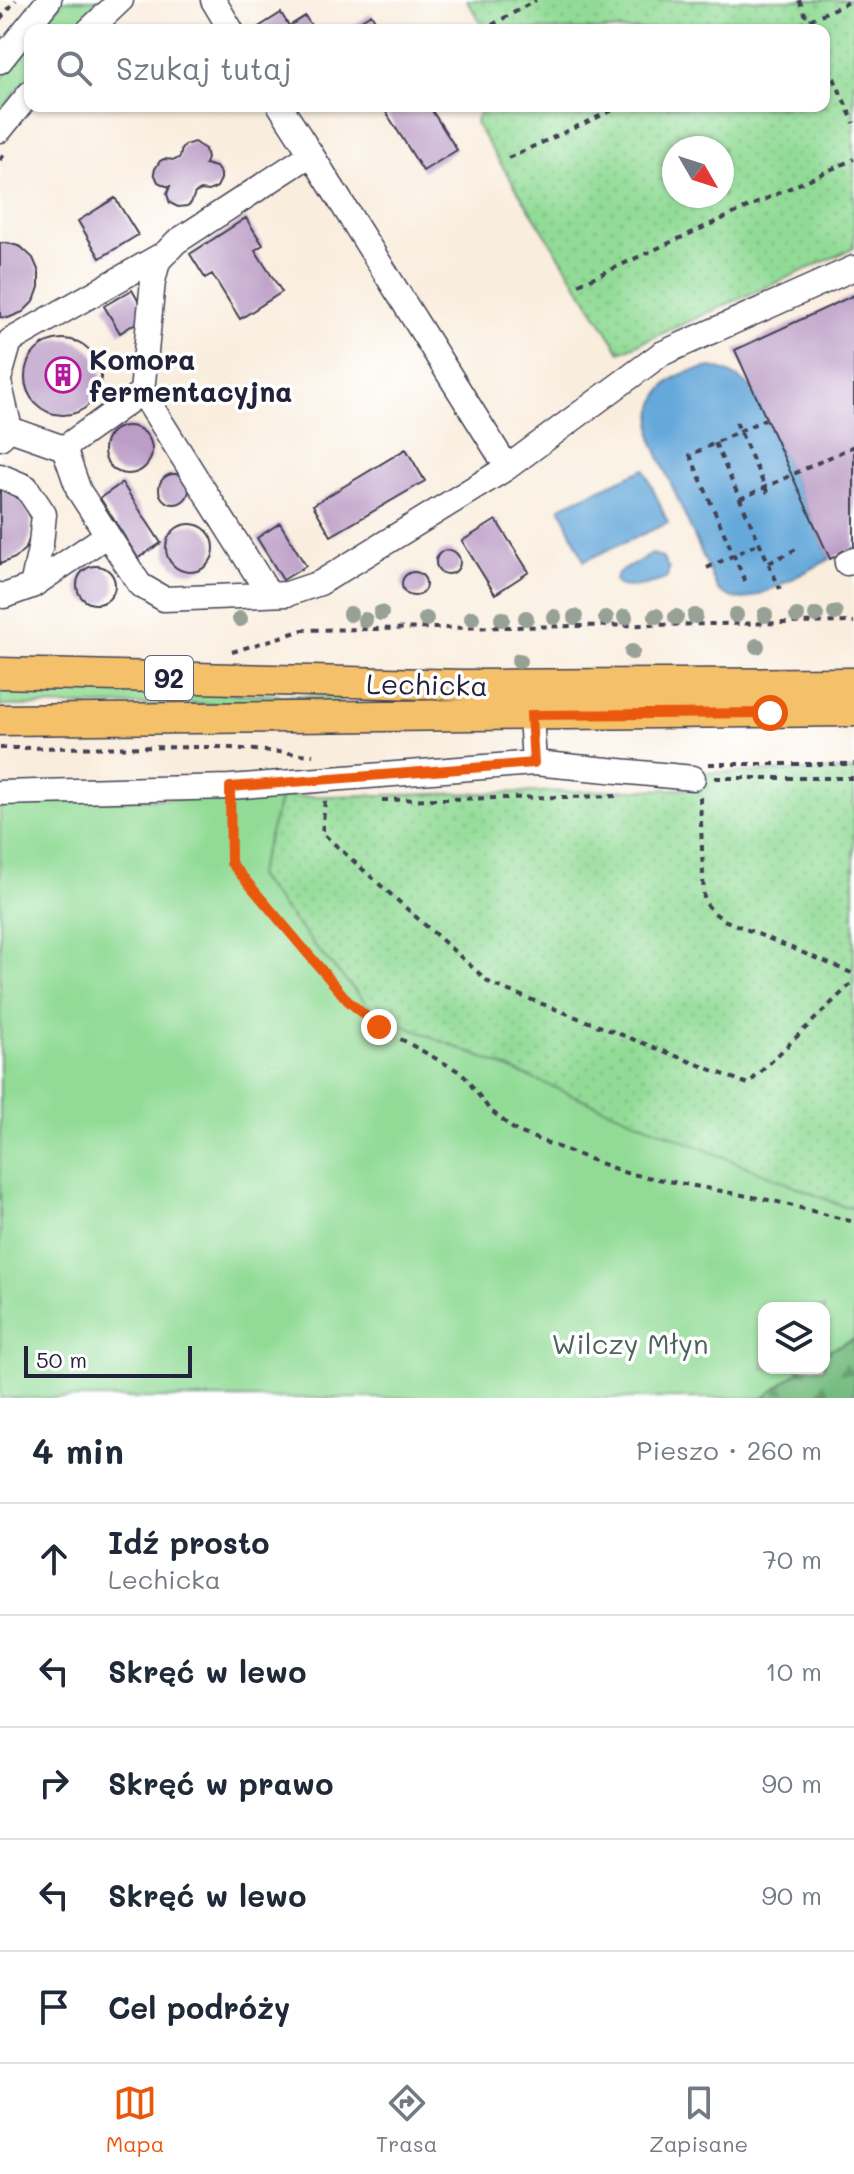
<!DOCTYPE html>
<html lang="pl">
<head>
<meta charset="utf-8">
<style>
	:root { --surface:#fff; --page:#f6f6f7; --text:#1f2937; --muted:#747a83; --line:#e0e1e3; --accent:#ea580c }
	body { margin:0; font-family:Mali,sans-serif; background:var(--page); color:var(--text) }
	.controls { position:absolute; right:24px; bottom:24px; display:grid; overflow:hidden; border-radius:16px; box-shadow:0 2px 6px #0004 }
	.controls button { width:72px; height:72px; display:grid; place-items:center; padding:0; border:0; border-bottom:2px solid var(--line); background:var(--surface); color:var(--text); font:40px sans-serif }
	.compass { position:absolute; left:662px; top:136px; width:72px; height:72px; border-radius:50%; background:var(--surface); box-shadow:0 2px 6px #0004; rotate:129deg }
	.scale { position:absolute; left:24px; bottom:20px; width:168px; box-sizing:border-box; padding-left:8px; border:4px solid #22223b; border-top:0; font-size:22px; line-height:28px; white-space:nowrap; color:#22223b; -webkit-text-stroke:6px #fff; paint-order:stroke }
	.stop { position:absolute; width:24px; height:24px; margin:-18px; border:6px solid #ea580c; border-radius:50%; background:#fff }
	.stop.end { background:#ea580c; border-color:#fff; box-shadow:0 2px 8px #0008 }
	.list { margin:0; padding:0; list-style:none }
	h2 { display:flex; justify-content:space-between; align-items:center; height:104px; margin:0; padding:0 32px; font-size:34px }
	h2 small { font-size:26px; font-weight:400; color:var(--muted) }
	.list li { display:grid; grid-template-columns:52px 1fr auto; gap:24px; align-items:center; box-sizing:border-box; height:112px; padding:0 32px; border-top:2px solid var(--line) }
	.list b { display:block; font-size:30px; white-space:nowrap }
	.list p { margin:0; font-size:26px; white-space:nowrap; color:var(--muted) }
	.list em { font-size:26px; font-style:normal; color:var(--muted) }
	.icon { flex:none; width:44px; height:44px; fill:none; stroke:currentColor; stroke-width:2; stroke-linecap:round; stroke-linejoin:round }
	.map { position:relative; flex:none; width:854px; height:1398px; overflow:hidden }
	.search { position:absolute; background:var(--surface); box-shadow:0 2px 6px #0004; left:24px; right:24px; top:24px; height:88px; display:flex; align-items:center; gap:20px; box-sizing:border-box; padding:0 28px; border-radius:16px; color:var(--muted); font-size:30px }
	.sheet { height:664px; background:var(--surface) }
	nav { display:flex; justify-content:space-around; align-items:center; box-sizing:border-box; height:112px; border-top:2px solid var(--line); background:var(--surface); font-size:22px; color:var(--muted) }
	nav a { display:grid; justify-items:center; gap:4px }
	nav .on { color:var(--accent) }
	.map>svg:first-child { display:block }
</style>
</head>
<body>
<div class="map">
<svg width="854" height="1398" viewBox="0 0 854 1398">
	<defs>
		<pattern id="forest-firs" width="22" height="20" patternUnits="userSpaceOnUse" patternTransform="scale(2)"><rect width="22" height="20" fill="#75bb7f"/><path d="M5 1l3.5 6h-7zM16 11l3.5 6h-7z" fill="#609869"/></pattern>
		<pattern id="garden-dots" width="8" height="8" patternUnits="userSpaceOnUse" patternTransform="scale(2)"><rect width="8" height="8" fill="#92db96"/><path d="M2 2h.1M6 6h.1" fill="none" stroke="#7ebc82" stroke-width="1.8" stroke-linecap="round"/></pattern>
	</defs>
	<rect width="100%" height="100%" fill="#fff"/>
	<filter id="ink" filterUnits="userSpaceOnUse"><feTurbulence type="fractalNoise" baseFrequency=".0125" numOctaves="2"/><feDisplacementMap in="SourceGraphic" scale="16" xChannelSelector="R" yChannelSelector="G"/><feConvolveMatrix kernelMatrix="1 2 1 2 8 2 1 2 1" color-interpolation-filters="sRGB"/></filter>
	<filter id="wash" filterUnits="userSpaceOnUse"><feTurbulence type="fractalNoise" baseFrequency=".006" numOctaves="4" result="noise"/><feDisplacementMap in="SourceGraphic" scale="32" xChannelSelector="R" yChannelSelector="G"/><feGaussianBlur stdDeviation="1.8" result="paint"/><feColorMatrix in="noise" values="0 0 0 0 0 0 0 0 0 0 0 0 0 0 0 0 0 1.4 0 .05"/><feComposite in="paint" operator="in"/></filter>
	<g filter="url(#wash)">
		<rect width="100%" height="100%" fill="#f9eddd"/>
		<path fill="#92db96" stroke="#5a7e68" stroke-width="2" fill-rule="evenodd" d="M 64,0 L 103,0 L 72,30 L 38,30 Z
			M 30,40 L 30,75 L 0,111 L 0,81 Z
			M 0,686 L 341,697 L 340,703 L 0,706 Z
			M 281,797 L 257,876 L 376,1014 L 845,1207 L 854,1208 L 854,1398 L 0,1398 L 0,802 ZM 764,1308 L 824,1308 L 824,1368 L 764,1368 Z"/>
		<path fill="url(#forest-firs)" stroke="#4c6e5d" stroke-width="2" d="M 854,1339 L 854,1398 L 763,1398 L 803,1368 L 824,1368 L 824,1352 Z"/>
		<path fill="url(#garden-dots)" stroke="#5a7e68" stroke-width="2" fill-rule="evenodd" d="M 467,0 L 854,0 L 854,248 L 620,352 L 475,123 L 482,106 L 824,106 L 824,30 L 485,30 ZM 674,148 L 722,148 L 722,196 L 674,196 Z
			M 854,770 L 854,1208 L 845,1207 L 376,1014 L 319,951 L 257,876 L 281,797 L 689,789 L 693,773 Z"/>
		<path fill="#65a8da" stroke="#44658a" stroke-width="2" d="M 711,367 C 729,371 740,378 754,390 L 830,559 C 812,568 758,599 742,599 C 733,600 725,595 718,590 L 653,443 C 648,414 655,384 685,373 C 693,370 703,369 711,367 Z
			M 644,469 L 668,523 L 584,561 L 560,507 Z
			M 652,554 L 662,557 L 669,569 L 667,578 C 659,583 627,590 619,585 C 617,584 616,581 615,579 L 619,572 Z"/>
		<g id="blocks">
			<path fill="#bb9dc6" d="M 281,13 L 289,26 L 305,16 L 314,30 L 254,30 Z
				M 371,14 L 381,30 L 345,30 Z
				M 382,106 L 429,106 L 457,150 L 423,171 Z
				M 194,142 L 205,149 L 207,158 L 205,164 L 216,167 L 221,174 L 221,179 L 217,187 L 209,191 L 201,190 L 195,193 L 191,203 L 187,206 L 178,207 L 170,203 L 167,194 L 170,186 L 166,186 L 158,182 L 154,173 L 155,169 L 160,161 L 164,159 L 175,160 L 180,157 L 182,148 L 185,145 Z
				M 115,198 L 138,235 L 100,258 L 78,221 Z
				M 246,218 L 263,245 L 255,250 L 282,292 L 240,319 L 212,274 L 205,278 L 190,254 Z
				M 0,243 L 8,243 L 21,247 L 33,258 L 39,272 L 39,287 L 34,301 L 23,312 L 8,318 L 0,317 Z
				M 132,290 L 147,316 L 120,333 L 104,306 Z
				M 854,295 L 854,548 L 830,559 L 735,350 Z
				M25 377a38 38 0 1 1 76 0a38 38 0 1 1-76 0Z
				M104 450a24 24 0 1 1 48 0a24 24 0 1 1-48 0Z
				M 406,449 L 425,481 L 331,536 L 313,505 Z
				M159 489a15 15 0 1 1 30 0a15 15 0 1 1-30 0Z
				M 122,483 L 161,543 L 138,558 L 100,498 Z
				M 0,489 L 13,494 L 24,504 L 31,518 L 31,534 L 26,548 L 15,558 L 0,564 Z
				M 496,520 L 529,572 L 495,594 L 462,541 Z
				M 280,523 L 306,566 L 283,580 L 257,538 Z
				M166 548a24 24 0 1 1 48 0a24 24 0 1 1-48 0Z
				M436 562a12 12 0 1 1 24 0a12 12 0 1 1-24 0Z
				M77 585a19 19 0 1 1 38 0a19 19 0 1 1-38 0Z
				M402 584a12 12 0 1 1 24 0a12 12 0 1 1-24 0Z"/>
		</g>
	</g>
	<g filter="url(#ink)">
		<use href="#blocks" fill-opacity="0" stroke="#424053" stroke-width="2"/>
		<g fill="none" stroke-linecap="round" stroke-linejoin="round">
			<defs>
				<path id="minor" d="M 213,0 L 231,30
					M 89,30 L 121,0
					M 0,61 L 49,0
					M 280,106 L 311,154 L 176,242 L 158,261 L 153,281 L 142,392 L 64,448 L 79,491 L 140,585 L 164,599 L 287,594 L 320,583 L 505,469 L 661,354 L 854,268
					M 0,130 L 30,93
					M 311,154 L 507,467
					M 0,376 L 10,341 L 167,252
					M 0,386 L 10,429
					M 142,392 L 269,594
					M 0,438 L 10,429 L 64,448
					M 0,476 L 26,487 L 44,514 L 41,544 L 32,586
					M 847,563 L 854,560
					M 0,595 L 4,596 L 32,586 L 107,535
					M 531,715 L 534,763 L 693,778
					M 0,793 L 230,787 L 534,763"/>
				<path id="major" d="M 0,673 L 464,685 L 854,683
					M 0,720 L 854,711"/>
			</defs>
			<use href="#minor" stroke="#424053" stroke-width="27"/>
			<use href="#major" stroke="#424053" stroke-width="33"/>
			<path stroke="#424053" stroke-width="4" stroke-dasharray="6 6" stroke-linecap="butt" d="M 799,0 L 812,30
				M 0,19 L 16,0
				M 492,25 L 536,0
				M 788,30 L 853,0
				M 824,56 L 854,123
				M 508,158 L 622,106
				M 0,160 L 6,152
				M 579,284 L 854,159
				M 736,422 L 769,496
				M 715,443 L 780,589
				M 740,499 L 854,446
				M 769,563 L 796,549
				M 707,568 L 759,543
				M 745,581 L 690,455 L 765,419
				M 232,652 L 303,630 L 854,622
				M 0,748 L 218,747 L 313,755
				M 709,764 L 854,764
				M 715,778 L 854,778
				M 700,797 L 704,901 L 713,912 L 724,920 L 854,974
				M 382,800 L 621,796
				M 325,801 L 322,833 L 491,984 L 748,1084 L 854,981
				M 230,809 L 231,863 L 348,1001 L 379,1027 L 462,1073 L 489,1109 L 516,1131 L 626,1173 L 774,1201 L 854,1222"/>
			<use href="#minor" stroke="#fff" stroke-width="24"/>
			<use href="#major" stroke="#f4c16a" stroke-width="30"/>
		</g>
		<g fill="#98a196">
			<circle cx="381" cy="613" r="8"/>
			<circle cx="835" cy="613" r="8"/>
			<circle cx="350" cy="614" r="8"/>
			<circle cx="736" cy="615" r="8"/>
			<circle cx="765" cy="615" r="8"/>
			<circle cx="816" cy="615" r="8"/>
			<circle cx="656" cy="616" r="8"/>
			<circle cx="695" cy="616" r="8"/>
			<circle cx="797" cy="616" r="8"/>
			<circle cx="554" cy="617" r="8"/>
			<circle cx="575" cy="617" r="8"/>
			<circle cx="625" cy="617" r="8"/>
			<circle cx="676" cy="617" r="8"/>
			<circle cx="472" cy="618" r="8"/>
			<circle cx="526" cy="618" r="8"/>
			<circle cx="606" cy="618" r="8"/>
			<circle cx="240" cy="619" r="8"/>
			<circle cx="426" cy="619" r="8"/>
			<circle cx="502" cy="619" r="8"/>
			<circle cx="365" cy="620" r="8"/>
			<circle cx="757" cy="646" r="8"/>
			<circle cx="632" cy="652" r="8"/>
			<circle cx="519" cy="661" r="8"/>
		</g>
	</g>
	<g fill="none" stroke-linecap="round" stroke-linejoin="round" filter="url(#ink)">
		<path stroke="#ea580c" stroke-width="10" d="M 379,1027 L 348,1001 L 231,863 L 230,787 L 534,763 L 531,715 L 770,713"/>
	</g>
	<defs>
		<symbol id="building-ring" viewBox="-11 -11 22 22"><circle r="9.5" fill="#fff" stroke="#b5179e" stroke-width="1.5"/><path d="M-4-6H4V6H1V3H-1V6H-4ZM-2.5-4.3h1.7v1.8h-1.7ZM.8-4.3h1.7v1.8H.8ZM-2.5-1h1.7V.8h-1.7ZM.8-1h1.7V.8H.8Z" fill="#b5179e"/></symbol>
	</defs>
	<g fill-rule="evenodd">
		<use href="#building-ring" x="43" y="355" width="40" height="40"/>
	</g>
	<g text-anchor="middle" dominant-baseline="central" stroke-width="7" stroke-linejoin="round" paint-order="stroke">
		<rect fill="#fff" stroke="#646476" stroke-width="2" x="145" y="656" width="48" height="44" rx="6"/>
		<g font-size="26" font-weight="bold" fill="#22223b">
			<text x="169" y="678">92</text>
		</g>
		<g font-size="28" font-weight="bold" fill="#22223b" stroke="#fff" text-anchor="start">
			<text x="89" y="359">Komora<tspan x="89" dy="32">fermentacyjna</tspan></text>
		</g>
		<g font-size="28" fill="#22223b" stroke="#fff">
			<text transform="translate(427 684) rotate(1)">Lechicka</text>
		</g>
		<g font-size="28" fill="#49635b" stroke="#fff">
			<text x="630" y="1343">Wilczy Młyn</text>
		</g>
	</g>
</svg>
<div class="controls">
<button><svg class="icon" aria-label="layers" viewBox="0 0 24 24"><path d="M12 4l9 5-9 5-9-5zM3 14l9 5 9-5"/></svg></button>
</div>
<svg class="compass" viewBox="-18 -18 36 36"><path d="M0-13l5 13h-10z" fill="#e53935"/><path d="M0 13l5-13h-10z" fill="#747a83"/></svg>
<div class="scale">50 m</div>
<div class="stop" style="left:770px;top:713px"></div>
<div class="stop end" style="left:379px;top:1027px"></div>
<div class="search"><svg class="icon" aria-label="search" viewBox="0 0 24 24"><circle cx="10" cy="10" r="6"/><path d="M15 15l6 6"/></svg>Szukaj tutaj</div>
</div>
<section class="sheet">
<h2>4 min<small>Pieszo · 260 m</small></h2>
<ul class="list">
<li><svg class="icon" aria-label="ahead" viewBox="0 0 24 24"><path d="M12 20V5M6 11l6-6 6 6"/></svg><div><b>Idź prosto</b><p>Lechicka</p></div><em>70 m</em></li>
<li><svg class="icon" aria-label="left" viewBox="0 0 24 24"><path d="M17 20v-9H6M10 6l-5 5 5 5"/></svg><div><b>Skręć w lewo</b></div><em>10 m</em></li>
<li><svg class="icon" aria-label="right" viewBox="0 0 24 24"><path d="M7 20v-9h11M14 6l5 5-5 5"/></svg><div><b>Skręć w prawo</b></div><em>90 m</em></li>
<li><svg class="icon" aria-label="left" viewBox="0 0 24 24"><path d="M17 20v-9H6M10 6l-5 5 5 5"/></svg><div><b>Skręć w lewo</b></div><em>90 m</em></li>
<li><svg class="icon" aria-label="arrive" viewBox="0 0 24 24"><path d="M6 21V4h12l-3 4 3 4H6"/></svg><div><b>Cel podróży</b></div></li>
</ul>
</section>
<nav>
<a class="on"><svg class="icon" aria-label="map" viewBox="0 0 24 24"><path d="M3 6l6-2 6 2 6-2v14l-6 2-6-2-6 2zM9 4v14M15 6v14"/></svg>Mapa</a>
<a><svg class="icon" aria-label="directions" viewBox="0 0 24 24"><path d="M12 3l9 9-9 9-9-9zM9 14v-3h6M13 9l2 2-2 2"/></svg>Trasa</a>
<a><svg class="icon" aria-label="saved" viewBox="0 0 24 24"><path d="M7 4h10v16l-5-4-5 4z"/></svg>Zapisane</a>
</nav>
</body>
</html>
